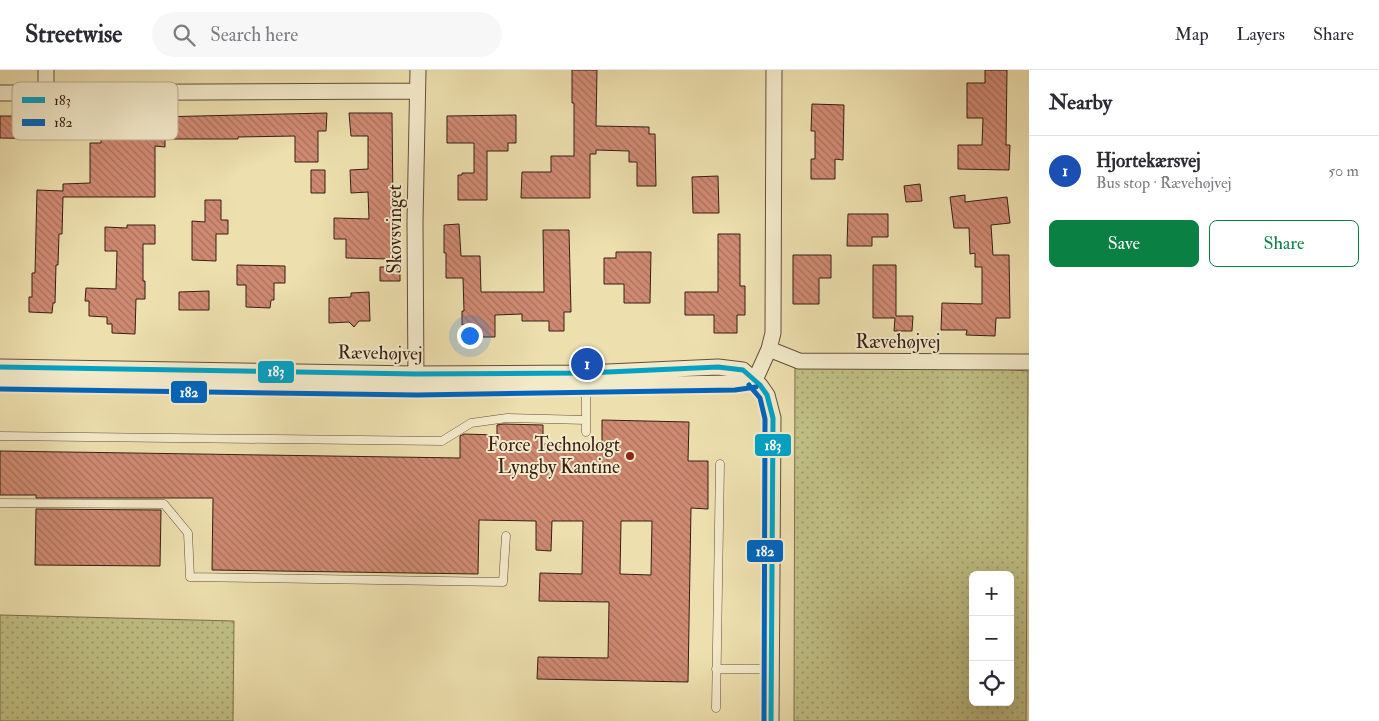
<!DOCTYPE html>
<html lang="en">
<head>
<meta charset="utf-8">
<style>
	:root { --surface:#fff; --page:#f7f7f7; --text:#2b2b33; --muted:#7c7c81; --line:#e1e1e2; --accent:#0b8043 }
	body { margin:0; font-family:"IM FELL Double Pica",serif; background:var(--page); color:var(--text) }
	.controls { position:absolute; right:15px; bottom:15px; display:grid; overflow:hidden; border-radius:8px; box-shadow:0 5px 20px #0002 }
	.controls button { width:45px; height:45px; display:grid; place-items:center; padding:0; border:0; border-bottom:1px solid var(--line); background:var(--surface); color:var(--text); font:25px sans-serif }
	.you { position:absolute; left:469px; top:265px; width:18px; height:18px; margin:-12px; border:4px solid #fff; border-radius:50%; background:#1a73e8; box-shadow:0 0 0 8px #1a73e833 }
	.badge { display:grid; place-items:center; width:32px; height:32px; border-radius:50%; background:var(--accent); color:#fff; font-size:16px; font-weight:700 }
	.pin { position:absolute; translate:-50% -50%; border:2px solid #fff; box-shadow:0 1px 5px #0006 }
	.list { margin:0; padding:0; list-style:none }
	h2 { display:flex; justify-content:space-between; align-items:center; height:65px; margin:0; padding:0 20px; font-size:21px }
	h2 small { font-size:16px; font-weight:400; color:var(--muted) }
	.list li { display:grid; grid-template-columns:32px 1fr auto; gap:15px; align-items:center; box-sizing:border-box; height:70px; padding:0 20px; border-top:1px solid var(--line) }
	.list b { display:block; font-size:19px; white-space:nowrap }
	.list p { margin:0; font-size:16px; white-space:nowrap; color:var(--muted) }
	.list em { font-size:16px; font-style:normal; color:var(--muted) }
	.actions { display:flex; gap:10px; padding:15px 20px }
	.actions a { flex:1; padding:11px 0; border:1px solid var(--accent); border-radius:8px; text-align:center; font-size:18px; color:var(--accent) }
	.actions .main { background:var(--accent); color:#fff }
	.icon { flex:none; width:28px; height:28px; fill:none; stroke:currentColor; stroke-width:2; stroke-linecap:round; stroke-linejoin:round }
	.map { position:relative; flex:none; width:1029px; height:651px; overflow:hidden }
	header { display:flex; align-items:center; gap:30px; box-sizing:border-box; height:70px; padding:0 25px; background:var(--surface); border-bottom:1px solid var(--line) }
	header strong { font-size:24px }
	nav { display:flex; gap:28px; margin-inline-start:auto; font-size:18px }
	.search { width:350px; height:45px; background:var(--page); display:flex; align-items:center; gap:12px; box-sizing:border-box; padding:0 18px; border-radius:28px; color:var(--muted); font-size:19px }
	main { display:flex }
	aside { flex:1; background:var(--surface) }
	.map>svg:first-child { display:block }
</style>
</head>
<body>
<header>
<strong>Streetwise</strong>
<div class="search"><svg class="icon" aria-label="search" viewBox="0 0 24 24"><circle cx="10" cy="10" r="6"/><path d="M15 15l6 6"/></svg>Search here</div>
<nav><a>Map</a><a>Layers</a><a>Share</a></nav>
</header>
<main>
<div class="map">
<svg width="1029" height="651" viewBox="0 0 1029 651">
	<defs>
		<pattern id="green-dots" width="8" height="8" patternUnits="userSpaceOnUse" patternTransform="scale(1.25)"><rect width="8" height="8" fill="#c0c085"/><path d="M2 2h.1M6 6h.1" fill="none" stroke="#9d9b6c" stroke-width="1.8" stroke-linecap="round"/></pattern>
		<pattern id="building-back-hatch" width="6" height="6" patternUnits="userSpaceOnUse" patternTransform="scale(1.25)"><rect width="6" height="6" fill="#cf8a72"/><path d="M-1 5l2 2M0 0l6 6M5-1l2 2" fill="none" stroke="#a9705c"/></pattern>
	</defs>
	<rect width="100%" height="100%" fill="#eddfae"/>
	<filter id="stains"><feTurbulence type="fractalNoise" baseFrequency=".004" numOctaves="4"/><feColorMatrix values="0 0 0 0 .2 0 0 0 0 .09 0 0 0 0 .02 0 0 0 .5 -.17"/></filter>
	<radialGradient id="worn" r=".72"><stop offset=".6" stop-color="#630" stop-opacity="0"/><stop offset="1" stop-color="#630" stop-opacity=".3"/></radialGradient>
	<path fill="url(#green-dots)" stroke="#7c6f4d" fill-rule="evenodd" d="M 795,284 L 1028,301 L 1026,651 L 794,651 ZM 973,505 L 1010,505 L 1010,632 L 973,632 Z
		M 0,545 L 234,551 L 233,651 L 0,651 Z"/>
	<path fill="url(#building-back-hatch)" stroke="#371e15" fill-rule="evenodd" d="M 572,0 L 597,0 L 596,56 L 649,57 L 649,64 L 655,64 L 656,116 L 637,116 L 637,92 L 629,92 L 629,81 L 596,80 L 596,84 L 590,84 L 590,128 L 521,128 L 522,102 L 551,102 L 551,86 L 574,86 L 574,33 L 572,33 Z
		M 985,0 L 1007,0 L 1006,75 L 1010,75 L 1009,100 L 958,99 L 958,75 L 982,75 L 983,48 L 967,48 L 967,13 L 985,13 Z
		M 812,34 L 844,35 L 843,90 L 835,89 L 835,109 L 811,109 L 811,89 L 815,89 L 815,61 L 811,61 Z
		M 327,43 L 326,61 L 318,61 L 318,92 L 295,92 L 295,66 L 238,67 L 238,69 L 165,69 L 165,77 L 155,76 L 155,127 L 63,127 L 62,164 L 59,164 L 58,195 L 56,195 L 55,233 L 53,233 L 52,243 L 29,242 L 29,227 L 32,227 L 32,203 L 35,203 L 37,120 L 63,121 L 63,114 L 90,113 L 90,73 L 101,73 L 101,57 L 112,57 L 112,54 L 156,53 L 156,47 Z
		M 349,43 L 392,43 L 393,139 L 391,189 L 346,188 L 346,169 L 334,169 L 334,148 L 369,149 L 368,122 L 351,123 L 350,100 L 368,99 L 368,66 L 351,66 Z
		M 516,45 L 516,73 L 508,73 L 508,81 L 487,81 L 487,130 L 458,130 L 458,105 L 462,105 L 462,103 L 474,103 L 474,73 L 447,73 L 447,46 Z
		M 0,46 L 47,46 L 47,47 L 56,47 L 56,69 L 0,68 Z
		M 311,100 L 325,100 L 325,123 L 311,123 Z
		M 718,106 L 719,143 L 693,143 L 692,107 Z
		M 920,114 L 922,131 L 906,132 L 904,116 Z
		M 965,125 L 965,132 L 1007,127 L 1010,153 L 991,155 L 993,185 L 1009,185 L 1010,248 L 996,248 L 995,266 L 966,265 L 967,260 L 941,260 L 942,233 L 982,234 L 982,197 L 975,197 L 975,183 L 970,184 L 969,158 L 954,158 L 950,127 Z
		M 205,130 L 221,130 L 221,150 L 228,150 L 228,164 L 216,164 L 216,191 L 192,190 L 192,151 L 205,152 Z
		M 848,144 L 888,144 L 888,167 L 872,167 L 872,176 L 847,176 Z
		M 459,154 L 461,186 L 480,186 L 481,222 L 544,222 L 543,160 L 569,160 L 571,242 L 564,242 L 564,261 L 549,261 L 549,251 L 522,251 L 522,244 L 495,245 L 495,267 L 471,267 L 471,255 L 462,255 L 462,241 L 464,241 L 463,208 L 446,208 L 446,183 L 444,183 L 444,155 Z
		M 127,155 L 155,155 L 155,174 L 143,174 L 143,211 L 145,211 L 145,229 L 136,229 L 135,264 L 112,263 L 112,254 L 107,254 L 107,247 L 89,246 L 89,231 L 85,231 L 86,218 L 116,219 L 117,181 L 105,181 L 105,157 L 127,158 Z
		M 718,164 L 740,164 L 740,216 L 745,216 L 745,245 L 737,245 L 737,263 L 714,263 L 714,245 L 685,245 L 685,222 L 718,222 Z
		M 616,182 L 651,182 L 650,233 L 624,233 L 624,214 L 604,214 L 604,188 L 616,188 Z
		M 793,185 L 831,185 L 831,208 L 819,208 L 819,234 L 793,234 Z
		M 237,195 L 285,196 L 285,213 L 274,213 L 274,230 L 271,230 L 270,238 L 246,237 L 246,215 L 237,215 Z
		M 873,195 L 896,195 L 896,246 L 913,246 L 912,261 L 894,261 L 895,248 L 873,248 Z
		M 380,197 L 400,197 L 400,211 L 380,211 Z
		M 209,221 L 209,240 L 179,240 L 179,222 Z
		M 369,222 L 370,251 L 359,251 L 354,257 L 349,252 L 329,253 L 329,228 L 351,227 L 351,223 Z
		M 602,350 L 689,352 L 688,391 L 708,391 L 708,439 L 691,438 L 688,612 L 537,609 L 538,587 L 608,588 L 609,532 L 539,531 L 540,503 L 582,504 L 583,451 L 552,451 L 551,481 L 536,480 L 536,451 L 479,450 L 478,504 L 212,500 L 213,428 L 36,428 L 36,425 L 0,425 L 0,381 L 460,388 L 460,366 L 464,364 L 497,365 L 497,355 L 503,354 L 543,355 L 543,374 L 602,375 ZM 621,451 L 652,451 L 651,505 L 620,504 Z
		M 36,439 L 161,440 L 160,496 L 35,495 Z"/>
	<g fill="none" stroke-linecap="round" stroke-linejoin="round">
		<defs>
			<path id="lane" d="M 586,362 L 586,316
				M 0,366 L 442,371 L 471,353 L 507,348 L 586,350
				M 0,433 L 164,434 L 188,463 L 190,507 L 503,512 L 506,466
				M 716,599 L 771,599
				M 716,638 L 720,394"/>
			<path id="street" d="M 46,0 L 46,23
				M 0,23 L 417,21
				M 769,279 L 799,291 L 1029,292
				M 0,297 L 416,304 L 586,303 L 718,297 L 743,300 L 760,315 L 767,325 L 773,348 L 771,651
				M 755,310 L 769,279 L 773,263 L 774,0
				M 0,311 L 417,318 L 735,313 L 755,310
				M 416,314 L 415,152 L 418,0"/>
		</defs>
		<use href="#lane" stroke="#644e3b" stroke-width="9"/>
		<use href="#street" stroke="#644e3b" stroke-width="17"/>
		<use href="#lane" stroke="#f3eaca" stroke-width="8"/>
		<use href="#street" stroke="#f3eaca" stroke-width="15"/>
		<defs>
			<path id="bus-1" d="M 0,297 L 416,304 L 586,303 L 718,297 L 743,300 L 760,315 L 767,325 L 773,348 L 771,651"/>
			<path id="bus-2" d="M 749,315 L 760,328 L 765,349 L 764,651
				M 0,319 L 417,325 L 735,320 L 756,317"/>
		</defs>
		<use href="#bus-1" stroke="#f3eaca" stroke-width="9"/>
		<use href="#bus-2" stroke="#f3eaca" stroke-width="9"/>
		<use href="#bus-1" stroke="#03a2c5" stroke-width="5"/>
		<use href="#bus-2" stroke="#0065bd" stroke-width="5"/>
	</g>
	<circle fill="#8f2418" stroke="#f3eaca" stroke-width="2" cx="630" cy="386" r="5"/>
	<g text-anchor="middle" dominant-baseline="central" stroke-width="4" stroke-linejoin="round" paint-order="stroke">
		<g font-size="19" fill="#371e15" stroke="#f3eaca">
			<text transform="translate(395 159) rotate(-90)">Skovsvinget</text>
			<text x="898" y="272">Rævehøjvej</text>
			<text transform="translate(380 283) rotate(1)">Rævehøjvej</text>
		</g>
		<g font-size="19" fill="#371e15" stroke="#f3eaca" text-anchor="end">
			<text x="620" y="375">Force Technologt<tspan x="620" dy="22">Lyngby Kantine</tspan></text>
		</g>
	</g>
	<rect x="12" y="12" width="166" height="58" rx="8" fill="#f3eaca" stroke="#bbad94" stroke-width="1"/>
	<rect x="22" y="27" width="23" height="6" fill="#03a2c5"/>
	<rect x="22" y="49" width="23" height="7" fill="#0065bd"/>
	<g font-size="14" fill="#371e15">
		<text x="54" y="35">183</text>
		<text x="54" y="57">182</text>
	</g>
	<g stroke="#f3eaca" stroke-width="2">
		<rect x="257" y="290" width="38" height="24" rx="5" fill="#03a2c5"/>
		<rect x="170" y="310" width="38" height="24" rx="5" fill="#0065bd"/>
		<rect x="754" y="363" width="38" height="24" rx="5" fill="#03a2c5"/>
		<rect x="746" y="469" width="38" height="24" rx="5" fill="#0065bd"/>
	</g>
	<g font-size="14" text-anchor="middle" font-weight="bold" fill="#fff">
		<text x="276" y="306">183</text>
		<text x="189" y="327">182</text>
		<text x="773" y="380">183</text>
		<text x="765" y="486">182</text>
	</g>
	<rect width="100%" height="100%" filter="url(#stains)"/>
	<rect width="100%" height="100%" fill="url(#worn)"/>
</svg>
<div class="controls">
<button>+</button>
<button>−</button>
<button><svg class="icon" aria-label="locate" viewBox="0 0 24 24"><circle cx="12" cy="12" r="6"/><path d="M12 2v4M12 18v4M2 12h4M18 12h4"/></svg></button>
</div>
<div class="you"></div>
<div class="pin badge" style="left:587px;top:294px;background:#1a4fb4">1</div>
</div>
<aside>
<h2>Nearby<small></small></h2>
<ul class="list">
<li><span class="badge" style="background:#1a4fb4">1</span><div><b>Hjortekærsvej</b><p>Bus stop · Rævehøjvej</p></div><em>50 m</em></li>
</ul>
<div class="actions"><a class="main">Save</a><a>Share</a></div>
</aside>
</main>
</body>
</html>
